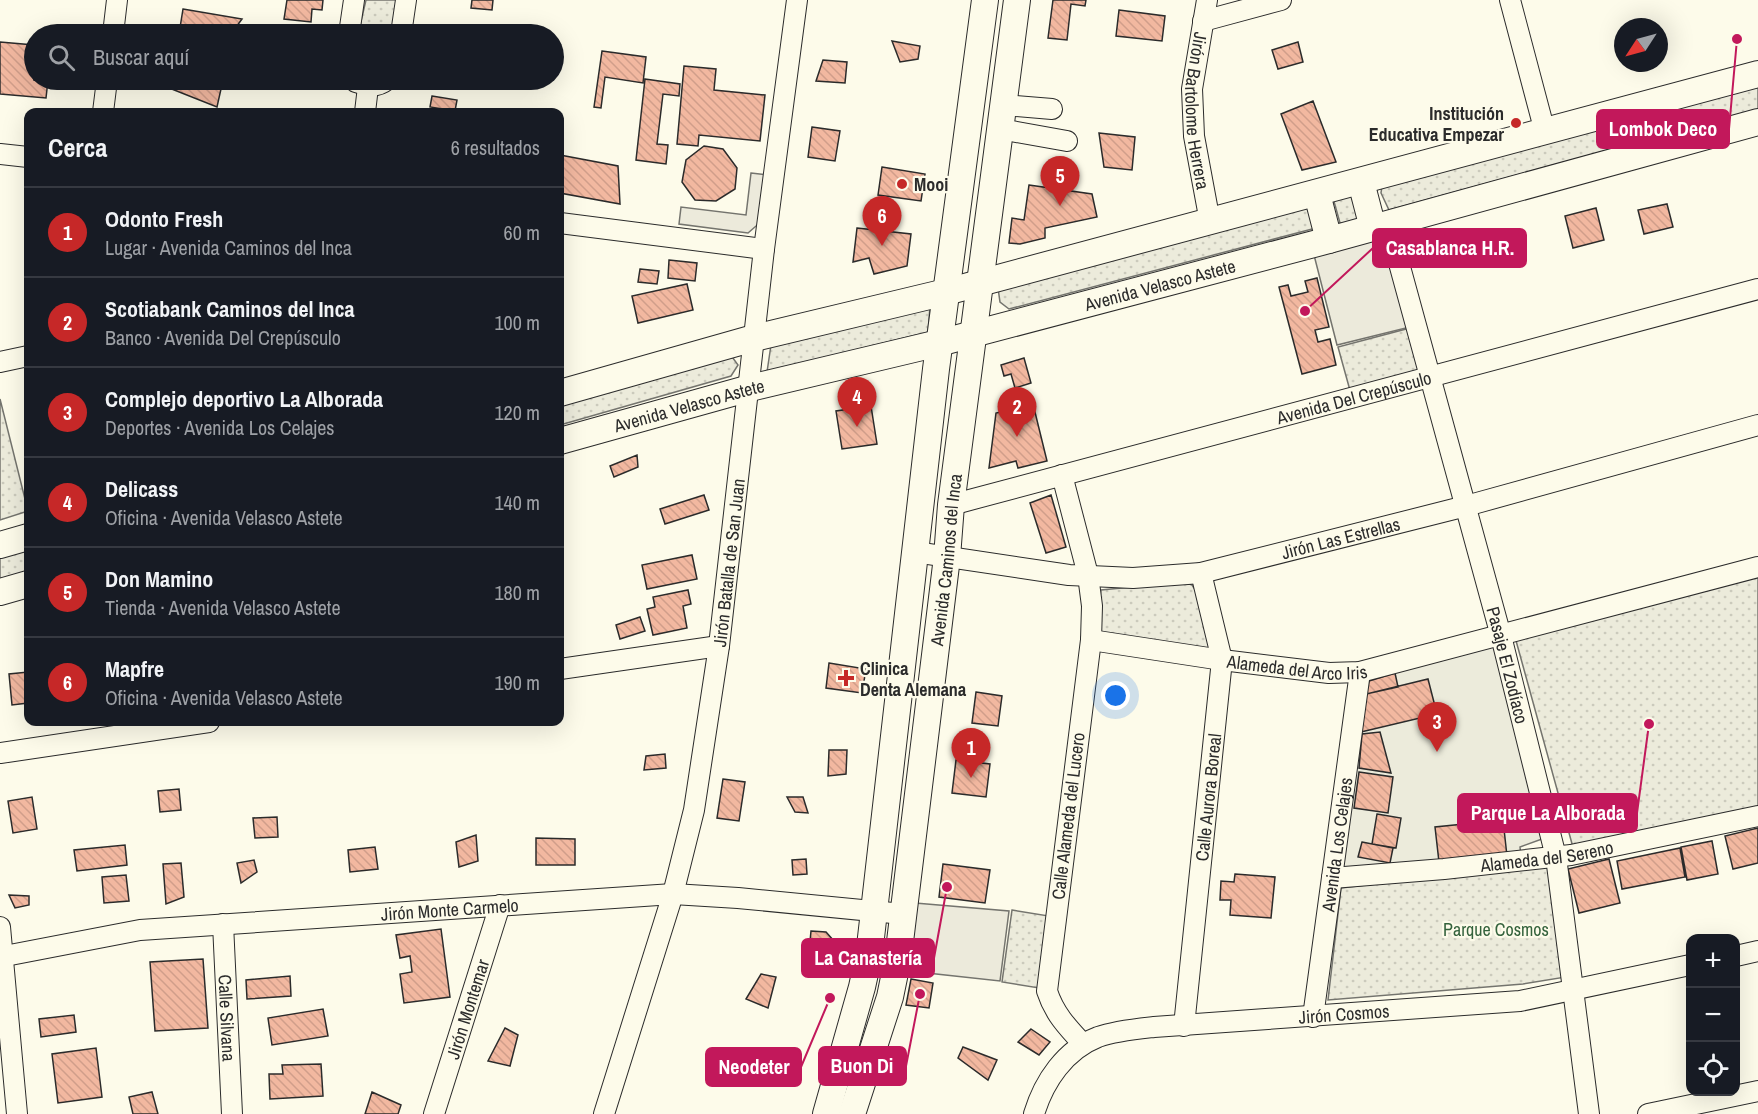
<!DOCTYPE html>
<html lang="es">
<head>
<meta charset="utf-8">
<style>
	:root { --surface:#171b24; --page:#242831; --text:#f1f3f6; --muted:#9ea1a6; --line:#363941; --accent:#c62828 }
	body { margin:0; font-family:"Archivo Narrow",sans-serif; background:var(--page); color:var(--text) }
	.controls { position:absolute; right:18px; bottom:18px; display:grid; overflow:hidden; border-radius:12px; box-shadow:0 6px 24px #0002 }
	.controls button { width:54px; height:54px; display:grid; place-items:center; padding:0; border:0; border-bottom:2px solid var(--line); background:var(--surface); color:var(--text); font:30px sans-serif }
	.compass { position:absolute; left:1614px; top:18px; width:54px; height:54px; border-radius:50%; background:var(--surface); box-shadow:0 6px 24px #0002; rotate:234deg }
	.you { position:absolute; left:1116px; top:696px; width:21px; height:21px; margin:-15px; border:4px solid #fff; border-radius:50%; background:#1a73e8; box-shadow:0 0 0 9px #1a73e833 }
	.badge { display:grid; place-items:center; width:39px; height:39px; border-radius:50%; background:var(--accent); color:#fff; font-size:20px; font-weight:700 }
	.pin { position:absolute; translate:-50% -50px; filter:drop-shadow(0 2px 3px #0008) }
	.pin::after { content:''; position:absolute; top:32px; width:21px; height:18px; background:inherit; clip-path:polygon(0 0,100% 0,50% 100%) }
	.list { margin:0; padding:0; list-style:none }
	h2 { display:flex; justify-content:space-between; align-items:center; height:78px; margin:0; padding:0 24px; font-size:26px }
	h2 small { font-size:20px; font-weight:400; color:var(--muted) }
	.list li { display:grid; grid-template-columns:39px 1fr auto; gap:18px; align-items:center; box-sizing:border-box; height:90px; padding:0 24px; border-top:2px solid var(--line) }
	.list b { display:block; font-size:22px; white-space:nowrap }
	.list p { margin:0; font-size:20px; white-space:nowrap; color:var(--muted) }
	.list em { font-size:20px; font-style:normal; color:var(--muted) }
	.icon { flex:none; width:33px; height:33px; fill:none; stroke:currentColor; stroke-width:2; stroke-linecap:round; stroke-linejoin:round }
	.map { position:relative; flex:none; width:1758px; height:1114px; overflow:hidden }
	.search { position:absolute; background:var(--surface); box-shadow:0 6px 24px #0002; left:24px; top:24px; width:540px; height:66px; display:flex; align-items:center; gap:15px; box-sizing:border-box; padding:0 21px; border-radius:33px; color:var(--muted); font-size:22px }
	.panel { position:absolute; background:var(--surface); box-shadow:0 6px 24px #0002; left:24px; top:108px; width:540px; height:618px; border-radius:12px }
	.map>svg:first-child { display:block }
</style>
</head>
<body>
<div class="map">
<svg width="1758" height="1114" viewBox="0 0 1758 1114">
	<defs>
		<pattern id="green-dots" width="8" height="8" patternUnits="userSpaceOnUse" patternTransform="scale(1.5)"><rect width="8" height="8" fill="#ecebdb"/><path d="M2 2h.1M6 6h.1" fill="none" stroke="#cbcabc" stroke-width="1.8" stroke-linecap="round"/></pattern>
		<pattern id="building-back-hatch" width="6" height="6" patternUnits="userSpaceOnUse" patternTransform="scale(1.5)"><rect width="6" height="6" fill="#f2b8a0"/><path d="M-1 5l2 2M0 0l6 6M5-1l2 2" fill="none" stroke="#d09e8a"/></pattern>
	</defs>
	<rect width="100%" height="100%" fill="#fdfbea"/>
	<path fill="url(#green-dots)" stroke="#74746e" stroke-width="1.5" d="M 366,0 L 398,0 L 395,34 L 358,34 Z
		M 1758,83 L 1758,109 L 1389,210 L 1381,193 L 1382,186 Z
		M 1348,190 L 1364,217 L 1344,225 L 1340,223 L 1333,198 Z
		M 1309,203 L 1316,228 L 1009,309 L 1000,302 L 998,288 Z
		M 930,306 L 928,332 L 767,372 L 771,345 Z
		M 1410,328 L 1423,375 L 1351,394 L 1338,347 Z
		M 730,354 L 738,365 L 731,376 L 560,425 L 560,401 Z
		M 0,399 L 28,511 L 0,520 Z
		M 28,546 L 28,575 L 0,583 L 0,554 Z
		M 1758,573 L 1758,810 L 1574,851 L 1515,637 Z
		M 1184,582 L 1192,585 L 1196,591 L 1216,654 L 1095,637 L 1101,590 Z
		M 1548,864 L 1566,977 L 1523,984 L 1328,1000 L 1341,888 Z
		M 1012,910 L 1049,916 L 1039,988 L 1002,982 Z"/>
	<path fill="#ecebdb" stroke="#74746e" stroke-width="1.5" d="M 1494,646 L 1542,839 L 1520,847 L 1521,856 L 1340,872 L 1364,679 Z"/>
	<path fill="#eceadb" stroke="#74746e" stroke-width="1.5" d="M 751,173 L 768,175 L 763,220 L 748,233 L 679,224 L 681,207 L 746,215 Z
		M 1386,237 L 1410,327 L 1337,345 L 1314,255 Z
		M 915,903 L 1009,911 L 1000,981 L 909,971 Z"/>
	<path fill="url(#building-back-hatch)" stroke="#2b2b2b" stroke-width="1.5" d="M 287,0 L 323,0 L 322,10 L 312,9 L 311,22 L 284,19 Z
		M 472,0 L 493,0 L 492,10 L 471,8 Z
		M 1053,0 L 1086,0 L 1085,6 L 1071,4 L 1067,40 L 1048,38 Z
		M 183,9 L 242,19 L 231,34 L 179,34 Z
		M 1119,10 L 1165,16 L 1162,41 L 1116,36 Z
		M 892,41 L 920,46 L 918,59 L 900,62 Z
		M 0,42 L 34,45 L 34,80 L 48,80 L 46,98 L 0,94 Z
		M 1298,42 L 1303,62 L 1278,69 L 1272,50 Z
		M 602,51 L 646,57 L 643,83 L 605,77 L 601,108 L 594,107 Z
		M 823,60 L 847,62 L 845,83 L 816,81 Z
		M 684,66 L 716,69 L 714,90 L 765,95 L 760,141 L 699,135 L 698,146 L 677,144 Z
		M 645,79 L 680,84 L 679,96 L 663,94 L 657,144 L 668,145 L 666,164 L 636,160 Z
		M 149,80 L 223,80 L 217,107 Z
		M 432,96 L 457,100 L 455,111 L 430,107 Z
		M 1313,101 L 1336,162 L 1302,170 L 1281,114 Z
		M 812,127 L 840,131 L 835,161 L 808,157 Z
		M 1099,133 L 1135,137 L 1132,170 L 1104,167 Z
		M 704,146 L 723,149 L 737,168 L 735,189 L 716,201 L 695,200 L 682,182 L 686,160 Z
		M 560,155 L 618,166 L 620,204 L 560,193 Z
		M 882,167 L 925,174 L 921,201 L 878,195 Z
		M 1029,185 L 1092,194 L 1097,217 L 1045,228 L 1045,238 L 1020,244 L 1009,243 L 1012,218 L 1024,220 Z
		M 1667,204 L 1673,227 L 1644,234 L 1638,210 Z
		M 1596,208 L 1604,240 L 1573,248 L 1565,216 Z
		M 857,228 L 911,234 L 907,266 L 874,274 L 869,258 L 853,262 Z
		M 669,260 L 697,263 L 695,281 L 668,278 Z
		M 640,269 L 659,271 L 657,284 L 638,282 Z
		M 1317,278 L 1329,327 L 1315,330 L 1318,342 L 1330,339 L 1336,365 L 1302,374 L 1279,287 L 1288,285 L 1291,296 L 1308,292 L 1305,281 Z
		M 687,284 L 693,310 L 638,323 L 632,296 Z
		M 1024,358 L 1031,383 L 1015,388 L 1011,374 L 1004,376 L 1001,365 Z
		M 1033,404 L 1047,461 L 1018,468 L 1016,461 L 989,468 L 996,413 Z
		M 871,406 L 877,444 L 842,449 L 836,411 Z
		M 637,455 L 638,467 L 614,477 L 610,466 Z
		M 704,495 L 709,510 L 665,524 L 660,509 Z
		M 1051,495 L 1066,547 L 1046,553 L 1030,503 Z
		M 692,555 L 697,579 L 647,589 L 642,565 Z
		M 688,590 L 691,604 L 683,606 L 687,628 L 653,635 L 647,609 L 655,607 L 653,597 Z
		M 640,617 L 645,631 L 620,639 L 616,625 Z
		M 829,663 L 866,669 L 862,693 L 826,688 Z
		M 28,672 L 28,703 L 12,705 L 9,674 Z
		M 1395,673 L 1398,687 L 1366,694 L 1369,681 Z
		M 1428,679 L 1437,714 L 1361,732 L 1366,694 Z
		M 976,692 L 1002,696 L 998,726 L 972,723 Z
		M 1380,732 L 1391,773 L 1359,768 L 1362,734 Z
		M 829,750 L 847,750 L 846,774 L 828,776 Z
		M 665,754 L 666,768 L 644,770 L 646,756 Z
		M 956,760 L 990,764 L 986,797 L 952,793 Z
		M 1359,772 L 1393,777 L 1388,813 L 1354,808 Z
		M 723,779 L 745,782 L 739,821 L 717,818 Z
		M 179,789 L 181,810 L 160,812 L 158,791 Z
		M 32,797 L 37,829 L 13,833 L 8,801 Z
		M 787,797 L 803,797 L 808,813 L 795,812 Z
		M 1377,814 L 1401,818 L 1396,848 L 1372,844 Z
		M 277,817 L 278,837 L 255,838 L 253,818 Z
		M 1503,820 L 1507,856 L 1439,862 L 1435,827 Z
		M 1758,828 L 1758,863 L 1733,869 L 1725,836 Z
		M 476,835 L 478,861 L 459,867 L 456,842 Z
		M 536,838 L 575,839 L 575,865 L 536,865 Z
		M 1712,841 L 1718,874 L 1687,880 L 1681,847 Z
		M 1362,842 L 1393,848 L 1390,863 L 1358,857 Z
		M 125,845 L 127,865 L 77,871 L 74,850 Z
		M 375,847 L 378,869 L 350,872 L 348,850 Z
		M 1680,848 L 1685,877 L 1622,889 L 1617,861 Z
		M 806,859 L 807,874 L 793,875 L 792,860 Z
		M 1609,859 L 1620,903 L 1579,913 L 1568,869 Z
		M 254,860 L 257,872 L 241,883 L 237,863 Z
		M 181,863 L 184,897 L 166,904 L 163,864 Z
		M 943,864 L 990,870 L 985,903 L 939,897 Z
		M 1235,874 L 1275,877 L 1271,918 L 1230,915 L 1231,900 L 1220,900 L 1221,881 L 1234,882 Z
		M 126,875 L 129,901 L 104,903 L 102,877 Z
		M 9,895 L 29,896 L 29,905 L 15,908 Z
		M 441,929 L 450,997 L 404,1003 L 400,974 L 412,972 L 410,956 L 400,958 L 396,935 Z
		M 811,931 L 826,932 L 834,941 L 829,958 L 809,952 Z
		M 203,959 L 208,1028 L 155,1031 L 150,962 Z
		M 761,974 L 776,977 L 768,1008 L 746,999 Z
		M 290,976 L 291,996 L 247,999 L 246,980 Z
		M 911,979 L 933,983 L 929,1008 L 906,1005 Z
		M 323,1009 L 328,1036 L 272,1045 L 268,1018 Z
		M 74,1015 L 76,1032 L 41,1037 L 39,1019 Z
		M 505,1028 L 518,1035 L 510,1066 L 488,1061 Z
		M 1031,1029 L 1050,1042 L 1039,1055 L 1018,1042 Z
		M 963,1047 L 997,1060 L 988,1080 L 958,1058 Z
		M 96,1048 L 102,1097 L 58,1103 L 52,1054 Z
		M 321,1064 L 323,1096 L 270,1099 L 269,1074 L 283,1074 L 282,1065 Z
		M 152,1092 L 158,1114 L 133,1114 L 129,1097 Z
		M 372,1092 L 401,1105 L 398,1114 L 365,1114 Z"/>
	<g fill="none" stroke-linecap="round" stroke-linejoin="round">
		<defs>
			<g id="minor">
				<path id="s1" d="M 1207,0 L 1192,89 L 1194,136 L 1210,222"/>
				<path d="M 1510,0 L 1545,132"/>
				<path d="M 1203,21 L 1281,0"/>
				<path d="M 113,34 L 117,0"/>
				<path d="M 349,34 L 354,0"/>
				<path d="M 401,34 L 406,0"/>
				<path d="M 355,80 L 356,82 C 368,86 377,88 387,80"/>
				<path d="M 1003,105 L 1052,109"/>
				<path d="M 103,112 L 107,80"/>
				<path d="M 365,112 L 368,87"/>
				<path d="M 1000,129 L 1067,141"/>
				<path d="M 0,154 L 28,157"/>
				<path d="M 560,223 L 764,249"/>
				<path id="s2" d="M 1388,223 L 1501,636 L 1556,857 L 1589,1114"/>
				<path d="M 0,362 L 28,356"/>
				<path d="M 1062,475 L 1088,575 L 1092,606 L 1091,640 L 1047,991 C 1054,1013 1067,1027 1083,1044"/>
				<path id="s3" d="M 951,505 L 1758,289"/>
				<path id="s4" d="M 915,552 L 1069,575 L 1133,578 L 1201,573 L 1466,506 L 1758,425"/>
				<path id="s5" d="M 1091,640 L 1222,660 L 1329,673 L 1360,672 L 1758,567"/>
				<path d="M 560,669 L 719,646"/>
				<path d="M 0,753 L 209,722"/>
				<path id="s6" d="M 1332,878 L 1444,869 L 1571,855 L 1758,816"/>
				<path id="s7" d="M 223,924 L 232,1114"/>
				<path d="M 0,927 L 17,1114"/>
				<path d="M 1736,956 L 1758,951"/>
				<path id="s8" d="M 0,957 L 140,930 L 673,894 L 738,898 L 903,914"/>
				<path id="s9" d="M 1313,1017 L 1360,672"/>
				<path id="s10" d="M 1184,1026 L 1222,660 L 1201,573"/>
				<path id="s11" d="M 434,1114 L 500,905"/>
				<path id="s12" d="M 604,1114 L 673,894 L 694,810 L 719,646 L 764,249 L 797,0"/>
				<path id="s13" d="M 1034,1114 C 1044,1081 1065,1050 1098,1037 C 1115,1031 1136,1029 1154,1027 L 1520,1001 L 1690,965"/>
				<path d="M 1648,1114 L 1758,1091"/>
			</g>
			<g id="major">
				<path d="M 1361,182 L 1373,228"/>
				<path d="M 1317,194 L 1329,240"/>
				<path d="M 560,393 L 754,338 L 946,292 L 1758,74"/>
				<path id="s14" d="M 560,441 L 750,388 L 939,343 L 1329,240 L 1758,122"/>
				<path d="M 0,545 L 28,537"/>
				<path d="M 0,592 L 28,584"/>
				<path d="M 826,1114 L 862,987 L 869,955 L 936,369 L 985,0"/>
				<path id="s15" d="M 852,1114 L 890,997 L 898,958 L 947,557 L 951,505 L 1017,0"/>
			</g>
		</defs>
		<use href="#minor" stroke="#2b2b2b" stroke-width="22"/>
		<use href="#major" stroke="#2b2b2b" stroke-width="28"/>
		<use href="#minor" stroke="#fdfbea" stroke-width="20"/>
		<use href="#major" stroke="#fdfbea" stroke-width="26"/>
	</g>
	<g fill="#c62828" stroke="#fdfbea" stroke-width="2">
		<circle cx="1516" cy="123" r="6"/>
		<circle cx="902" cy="184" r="6"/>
		<path d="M843 669h6v6h6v6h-6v6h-6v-6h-6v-6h6z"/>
	</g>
	<g text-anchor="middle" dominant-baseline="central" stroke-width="4.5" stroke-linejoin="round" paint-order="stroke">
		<g font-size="18" fill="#2b2b2b" stroke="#fdfbea">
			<text stroke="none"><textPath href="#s1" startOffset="112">Jirón Bartolome Herrera</textPath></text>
			<text stroke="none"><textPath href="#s14" startOffset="620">Avenida Velasco Astete</textPath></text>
			<text stroke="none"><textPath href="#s3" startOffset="417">Avenida Del Crepúsculo</textPath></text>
			<text stroke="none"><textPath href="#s14" startOffset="134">Avenida Velasco Astete</textPath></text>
			<text stroke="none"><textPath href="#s4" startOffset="432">Jirón Las Estrellas</textPath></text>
			<text stroke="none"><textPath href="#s15" startOffset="564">Avenida Caminos del Inca</textPath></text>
			<text stroke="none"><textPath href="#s12" startOffset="567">Jirón Batalla de San Juan</textPath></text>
			<text stroke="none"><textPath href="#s5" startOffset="208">Alameda del Arco Iris</textPath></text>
			<text stroke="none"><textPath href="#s2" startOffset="458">Pasaje El Zodíaco</textPath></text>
			<text stroke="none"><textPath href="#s10" startOffset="230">Calle Aurora Boreal</textPath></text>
			<text transform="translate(1068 816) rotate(-83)">Calle Alameda del Lucero</text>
			<text stroke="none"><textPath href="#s9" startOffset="174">Avenida Los Celajes</textPath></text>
			<text stroke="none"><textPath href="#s6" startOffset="216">Alameda del Sereno</textPath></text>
			<text stroke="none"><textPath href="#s8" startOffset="453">Jirón Monte Carmelo</textPath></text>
			<text stroke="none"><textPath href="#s11" startOffset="110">Jirón Montemar</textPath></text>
			<text stroke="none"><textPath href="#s13" startOffset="351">Jirón Cosmos</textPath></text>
			<text stroke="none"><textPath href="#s7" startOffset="94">Calle Silvana</textPath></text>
		</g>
		<g font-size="18" font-weight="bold" fill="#2b2b2b" stroke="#fdfbea" text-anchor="start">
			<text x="1504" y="113" text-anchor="end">Institución<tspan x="1504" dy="21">Educativa Empezar</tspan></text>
			<text x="914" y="184">Mooi</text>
			<text x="860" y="668">Clinica<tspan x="860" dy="21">Denta Alemana</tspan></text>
		</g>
		<g font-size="18" fill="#34623c" stroke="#fdfbea">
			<text x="1496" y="929">Parque Cosmos</text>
		</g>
	</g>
	<path fill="none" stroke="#c2185b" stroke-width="2" d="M1737 39L1729 129M1305 311L1373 248M1649 724L1637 813M947 887L934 958M920 994L906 1066M830 998L801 1067"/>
	<g fill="#c2185b" stroke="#fdfbea" stroke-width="2">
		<circle cx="1737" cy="39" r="6"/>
		<circle cx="1305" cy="311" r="6"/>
		<circle cx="1649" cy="724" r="6"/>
		<circle cx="947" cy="887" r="6"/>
		<circle cx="920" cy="994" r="6"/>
		<circle cx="830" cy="998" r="6"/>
	</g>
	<g fill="#c2185b" stroke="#c2185b" stroke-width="2">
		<rect x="1597" y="110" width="132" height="38" rx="6"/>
		<rect x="1373" y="229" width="153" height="38" rx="6"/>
		<rect x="1458" y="794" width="179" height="38" rx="6"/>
		<rect x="802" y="939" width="132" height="38" rx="6"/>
		<rect x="819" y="1047" width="87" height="38" rx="6"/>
		<rect x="706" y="1048" width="95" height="38" rx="6"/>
	</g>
	<g font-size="20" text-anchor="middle" font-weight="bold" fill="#fff">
		<text x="1663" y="136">Lombok Deco</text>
		<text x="1450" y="255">Casablanca H.R.</text>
		<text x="1548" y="820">Parque La Alborada</text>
		<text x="868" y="965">La Canastería</text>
		<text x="862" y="1073">Buon Di</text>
		<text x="754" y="1074">Neodeter</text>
	</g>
</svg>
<div class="controls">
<button>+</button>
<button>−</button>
<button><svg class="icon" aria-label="locate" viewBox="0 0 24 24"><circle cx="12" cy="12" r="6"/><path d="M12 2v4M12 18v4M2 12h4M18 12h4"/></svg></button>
</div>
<svg class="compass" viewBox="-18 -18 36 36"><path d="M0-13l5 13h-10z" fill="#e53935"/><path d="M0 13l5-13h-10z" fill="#9ea1a6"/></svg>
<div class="you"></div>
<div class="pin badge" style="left:971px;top:778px">1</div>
<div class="pin badge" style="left:1017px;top:437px">2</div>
<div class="pin badge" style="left:1437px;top:752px">3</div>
<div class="pin badge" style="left:857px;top:427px">4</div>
<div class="pin badge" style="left:1060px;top:206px">5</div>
<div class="pin badge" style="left:882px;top:246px">6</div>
<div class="search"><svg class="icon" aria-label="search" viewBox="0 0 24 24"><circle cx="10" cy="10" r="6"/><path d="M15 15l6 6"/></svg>Buscar aquí</div>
<section class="panel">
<h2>Cerca<small>6 resultados</small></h2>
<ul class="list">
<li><span class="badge">1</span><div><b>Odonto Fresh</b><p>Lugar · Avenida Caminos del Inca</p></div><em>60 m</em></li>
<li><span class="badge">2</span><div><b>Scotiabank Caminos del Inca</b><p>Banco · Avenida Del Crepúsculo</p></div><em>100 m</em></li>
<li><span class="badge">3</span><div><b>Complejo deportivo La Alborada</b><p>Deportes · Avenida Los Celajes</p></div><em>120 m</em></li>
<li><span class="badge">4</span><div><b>Delicass</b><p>Oficina · Avenida Velasco Astete</p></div><em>140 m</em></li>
<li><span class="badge">5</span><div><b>Don Mamino</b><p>Tienda · Avenida Velasco Astete</p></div><em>180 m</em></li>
<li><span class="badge">6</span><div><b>Mapfre</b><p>Oficina · Avenida Velasco Astete</p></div><em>190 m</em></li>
</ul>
</section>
</div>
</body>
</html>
